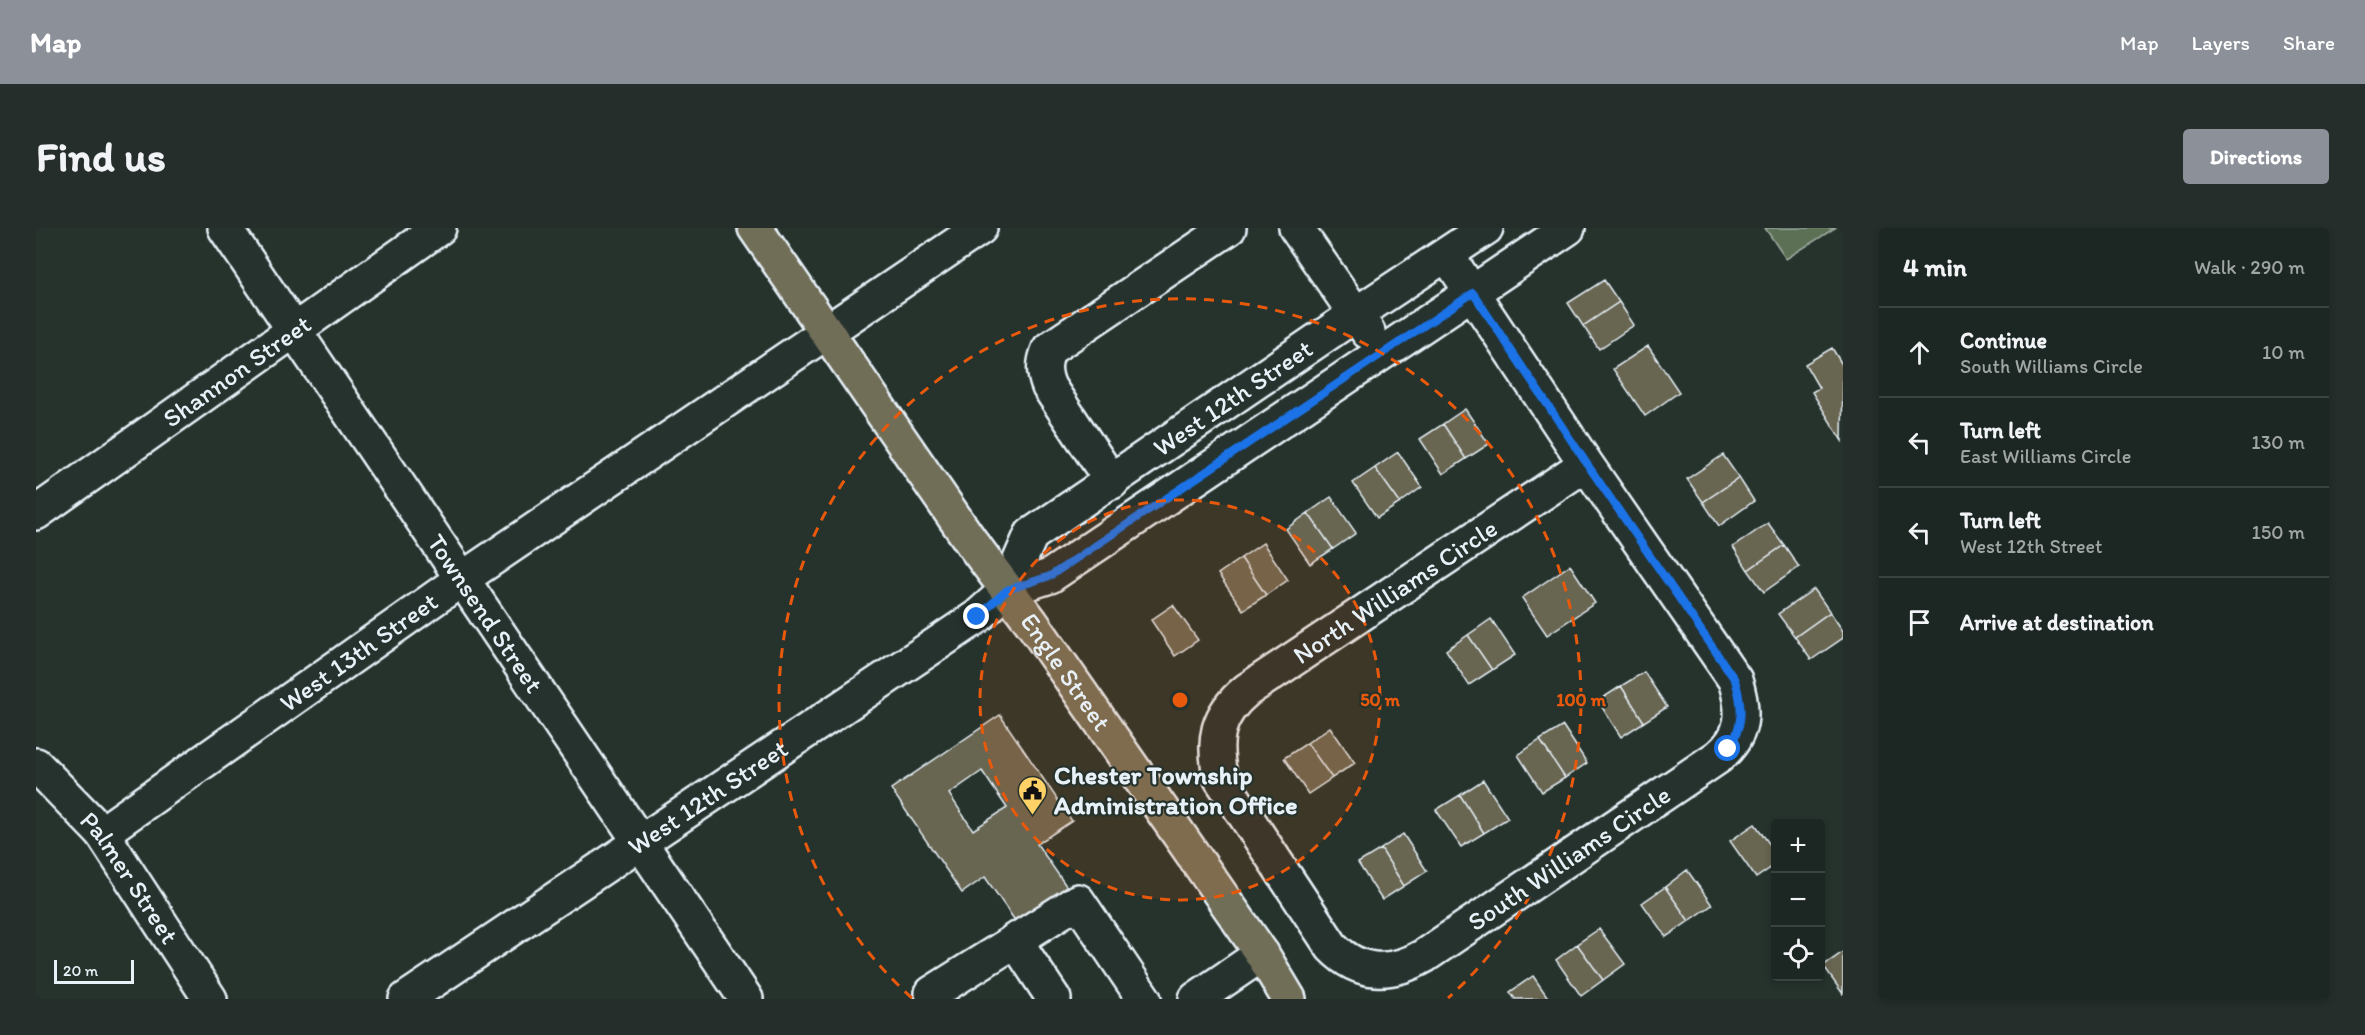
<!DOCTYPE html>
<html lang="en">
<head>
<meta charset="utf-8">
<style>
	:root { --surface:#1c2622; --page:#252e2a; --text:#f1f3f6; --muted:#a0a5a5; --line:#3a4340; --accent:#8c9099 }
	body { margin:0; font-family:Itim,sans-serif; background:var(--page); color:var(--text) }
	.controls { position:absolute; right:18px; bottom:18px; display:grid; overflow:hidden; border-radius:6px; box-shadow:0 3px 9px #0003 }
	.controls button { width:54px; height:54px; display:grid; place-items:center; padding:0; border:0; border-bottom:2px solid var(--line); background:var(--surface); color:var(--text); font:30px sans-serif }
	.scale { position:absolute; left:18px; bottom:15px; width:80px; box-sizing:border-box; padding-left:6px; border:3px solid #e8f1f8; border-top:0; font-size:16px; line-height:21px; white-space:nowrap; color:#e8f1f8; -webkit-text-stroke:4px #26332d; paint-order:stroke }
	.stop { position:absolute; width:18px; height:18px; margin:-14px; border:4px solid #1a73e8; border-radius:50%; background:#fff }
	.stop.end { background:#1a73e8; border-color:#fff; box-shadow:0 2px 6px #0008 }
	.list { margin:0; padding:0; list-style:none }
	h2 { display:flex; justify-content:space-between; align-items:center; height:78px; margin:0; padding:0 24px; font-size:26px }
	h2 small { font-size:20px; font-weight:400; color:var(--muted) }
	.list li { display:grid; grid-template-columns:39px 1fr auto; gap:18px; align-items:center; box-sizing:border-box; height:90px; padding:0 24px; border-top:2px solid var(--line) }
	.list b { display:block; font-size:22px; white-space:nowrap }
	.list p { margin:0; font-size:20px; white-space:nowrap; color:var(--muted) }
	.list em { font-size:20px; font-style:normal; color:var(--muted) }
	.icon { flex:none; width:33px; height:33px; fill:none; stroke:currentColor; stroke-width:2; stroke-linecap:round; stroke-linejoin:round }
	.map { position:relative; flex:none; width:1807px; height:771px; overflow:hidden; border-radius:6px }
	header { display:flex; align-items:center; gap:36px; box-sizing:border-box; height:84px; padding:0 30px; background:var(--accent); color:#fff }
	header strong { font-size:28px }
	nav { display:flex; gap:33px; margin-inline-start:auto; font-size:21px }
	.intro { display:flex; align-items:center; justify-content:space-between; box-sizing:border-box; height:144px; padding:0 36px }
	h1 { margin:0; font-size:42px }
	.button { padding:15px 27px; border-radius:6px; background:var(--accent); color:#fff; font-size:21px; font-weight:700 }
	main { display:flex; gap:36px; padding:0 36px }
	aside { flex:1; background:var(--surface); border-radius:6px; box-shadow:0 3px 9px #0003 }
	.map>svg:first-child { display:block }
</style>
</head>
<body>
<header>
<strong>Map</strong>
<nav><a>Map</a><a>Layers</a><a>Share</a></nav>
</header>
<div class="intro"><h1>Find us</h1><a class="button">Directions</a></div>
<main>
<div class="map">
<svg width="1807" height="771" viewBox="0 0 1807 771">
	<rect width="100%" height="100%" fill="#26332d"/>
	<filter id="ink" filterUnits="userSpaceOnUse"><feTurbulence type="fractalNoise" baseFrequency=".0167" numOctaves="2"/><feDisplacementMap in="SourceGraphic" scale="12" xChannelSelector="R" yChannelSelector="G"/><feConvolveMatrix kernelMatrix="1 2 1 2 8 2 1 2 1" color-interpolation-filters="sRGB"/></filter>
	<g filter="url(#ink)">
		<path fill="#5b7054" stroke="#a2b0a6" stroke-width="1.5" d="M 1729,0 L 1799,0 L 1750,31 Z"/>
		<path fill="#686551" stroke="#e8f1f8" stroke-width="1.5" fill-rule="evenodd" d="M 1568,52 L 1583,74 L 1547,98 L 1532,75 Z
			M 1583,74 L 1598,97 L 1563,121 L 1547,98 Z
			M 1612,118 L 1643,164 L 1609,188 L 1577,141 Z
			M 1796,120 L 1807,138 L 1806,213 L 1776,164 L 1783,160 L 1769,136 Z
			M 1429,181 L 1453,216 L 1430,231 L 1407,196 Z
			M 1407,196 L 1430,231 L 1407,246 L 1384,211 Z
			M 1362,224 L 1386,259 L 1364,275 L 1339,240 Z
			M 1687,227 L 1703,250 L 1667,274 L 1651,251 Z
			M 1339,240 L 1364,275 L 1341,290 L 1317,255 Z
			M 1703,250 L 1718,273 L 1683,298 L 1667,274 Z
			M 1295,269 L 1320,305 L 1297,321 L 1272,285 Z
			M 1272,285 L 1297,321 L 1274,336 L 1250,301 Z
			M 1732,295 L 1748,317 L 1712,342 L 1697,319 Z
			M 1227,315 L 1252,352 L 1230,367 L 1205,330 Z
			M 1748,317 L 1763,339 L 1728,364 L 1712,342 Z
			M 1205,330 L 1230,367 L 1207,382 L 1182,346 Z
			M 1534,337 L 1559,375 L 1511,407 L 1486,370 Z
			M 1778,361 L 1794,384 L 1759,409 L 1742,386 Z
			M 1137,377 L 1162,412 L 1139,428 L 1115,392 Z
			M 1794,384 L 1807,403 L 1807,410 L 1775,432 L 1759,409 Z
			M 1455,391 L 1479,427 L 1456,442 L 1432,407 Z
			M 1432,407 L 1456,442 L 1433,457 L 1410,422 Z
			M 1608,444 L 1631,479 L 1608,494 L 1585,458 Z
			M 1585,458 L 1608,494 L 1585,509 L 1562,473 Z
			M 964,487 L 1036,593 L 1001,616 L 1033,662 L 982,697 L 949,649 L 926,665 L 855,561 ZM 946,543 L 971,580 L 937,602 L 913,566 Z
			M 1527,498 L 1551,535 L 1529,550 L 1504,512 Z
			M 1294,499 L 1319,535 L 1296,550 L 1271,515 Z
			M 1504,512 L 1529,550 L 1506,564 L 1482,527 Z
			M 1271,515 L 1296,550 L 1272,566 L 1248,530 Z
			M 1447,552 L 1472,590 L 1448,605 L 1424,567 Z
			M 1424,567 L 1448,605 L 1425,619 L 1400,582 Z
			M 1719,596 L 1740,625 L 1740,636 L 1720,650 L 1694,613 Z
			M 1367,606 L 1391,643 L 1368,658 L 1345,621 Z
			M 1345,621 L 1368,658 L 1346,672 L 1322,635 Z
			M 1651,642 L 1676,677 L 1653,693 L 1629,659 Z
			M 1629,659 L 1653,693 L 1630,709 L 1606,675 Z
			M 1563,701 L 1589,736 L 1567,752 L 1541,716 Z
			M 1541,716 L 1567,752 L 1545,768 L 1520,732 Z
			M 1807,724 L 1807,766 L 1787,738 Z
			M 1497,748 L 1513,771 L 1479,771 L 1474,764 Z"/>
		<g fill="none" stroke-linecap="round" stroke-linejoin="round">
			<defs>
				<g id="minor">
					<path id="s1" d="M 189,0 L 710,771"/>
					<path d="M 1260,0 L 1332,104"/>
					<path id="s2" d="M 1411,27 L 1550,236 L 1699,452 C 1709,483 1709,507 1682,529 L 1388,728 C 1355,747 1323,747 1296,719 L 1185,551 C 1176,513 1180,487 1211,462 L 1550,236"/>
					<path d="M 1076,254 L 1013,159 C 1007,144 1007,135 1013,121 L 1193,0"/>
					<path id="s3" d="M 0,285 L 403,0"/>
					<path id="s4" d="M 971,362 L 995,307 L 1320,86 L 1450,0"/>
					<path id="s5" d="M 0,537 L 66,605 L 174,771"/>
					<path id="s6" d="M 66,605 L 426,351 L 944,0"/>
					<path d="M 979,712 L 1018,771"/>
					<path id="s7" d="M 370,771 L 941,389 L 971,362 L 1014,348 L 1532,0"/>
					<path d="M 900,771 L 896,765 L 1042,673 L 1108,771"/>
					<path d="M 1160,771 L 1226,726"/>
				</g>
				<g id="major">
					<path id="s8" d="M 719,0 L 936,315 L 996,395 L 1226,726 L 1253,771"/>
				</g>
			</defs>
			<use href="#minor" stroke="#e8f1f8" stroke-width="38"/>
			<use href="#major" stroke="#e8f1f8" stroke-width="38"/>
			<use href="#minor" stroke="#26332d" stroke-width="33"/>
			<use href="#major" stroke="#716e59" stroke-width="33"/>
		</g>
	</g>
	<g fill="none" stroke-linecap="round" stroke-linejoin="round" filter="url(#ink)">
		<path stroke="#1a73e8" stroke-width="8" d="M 941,389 L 971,362 L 1014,348 L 1437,65 L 1551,236 L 1699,452 C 1707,478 1708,498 1692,521"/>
	</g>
	<circle cx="1144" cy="472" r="200" fill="#e8590c" fill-opacity=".12"/>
	<g fill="none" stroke="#e8590c" stroke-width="3" stroke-dasharray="10 8">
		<circle cx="1144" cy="472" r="200"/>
		<path d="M876 770A401 401 0 1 1 1412 770"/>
	</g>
	<defs>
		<symbol id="civic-pin" viewBox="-11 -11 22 30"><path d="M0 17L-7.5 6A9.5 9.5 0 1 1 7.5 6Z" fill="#ffd166" stroke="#26332d"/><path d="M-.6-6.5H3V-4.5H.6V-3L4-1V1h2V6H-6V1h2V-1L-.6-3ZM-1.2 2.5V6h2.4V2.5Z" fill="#111"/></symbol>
	</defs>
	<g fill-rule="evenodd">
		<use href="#civic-pin" x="980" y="546" width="33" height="45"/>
	</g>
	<g text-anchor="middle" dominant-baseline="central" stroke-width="4.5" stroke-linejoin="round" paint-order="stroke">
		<g font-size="26" fill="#e8f1f8" stroke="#26332d">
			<text stroke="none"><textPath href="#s3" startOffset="246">Shannon Street</textPath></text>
			<text stroke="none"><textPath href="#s4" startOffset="304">West 12th Street</textPath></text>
			<text stroke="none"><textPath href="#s2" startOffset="1533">North Williams Circle</textPath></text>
			<text stroke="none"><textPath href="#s1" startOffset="465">Townsend Street</textPath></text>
			<text stroke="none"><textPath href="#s6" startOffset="314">West 13th Street</textPath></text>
			<text stroke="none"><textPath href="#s8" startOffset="542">Engle Street</textPath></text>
			<text stroke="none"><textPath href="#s7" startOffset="363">West 12th Street</textPath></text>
			<text transform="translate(1533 630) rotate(-34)">South Williams Circle</text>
			<text stroke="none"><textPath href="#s5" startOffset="147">Palmer Street</textPath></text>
		</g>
		<g font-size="26" font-weight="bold" fill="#e8f1f8" stroke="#26332d" text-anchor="start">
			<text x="1018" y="547">Chester Township<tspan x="1018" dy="30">Administration Office</tspan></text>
		</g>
	</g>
	<circle cx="1144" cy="472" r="9" fill="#e8590c" stroke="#26332d" stroke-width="3"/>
	<g font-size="18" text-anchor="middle" font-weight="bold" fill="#e8590c" stroke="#26332d" stroke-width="4.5" stroke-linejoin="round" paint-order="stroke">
		<text x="1344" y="478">50 m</text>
		<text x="1545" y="478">100 m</text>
	</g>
</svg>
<div class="controls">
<button>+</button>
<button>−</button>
<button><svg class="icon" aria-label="locate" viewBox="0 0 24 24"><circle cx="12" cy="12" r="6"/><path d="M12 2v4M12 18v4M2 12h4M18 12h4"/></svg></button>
</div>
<div class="scale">20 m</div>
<div class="stop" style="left:1692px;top:521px"></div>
<div class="stop end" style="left:941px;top:389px"></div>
</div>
<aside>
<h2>4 min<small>Walk · 290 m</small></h2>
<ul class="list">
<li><svg class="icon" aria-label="ahead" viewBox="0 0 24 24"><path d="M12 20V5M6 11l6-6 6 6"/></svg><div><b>Continue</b><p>South Williams Circle</p></div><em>10 m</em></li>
<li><svg class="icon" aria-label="left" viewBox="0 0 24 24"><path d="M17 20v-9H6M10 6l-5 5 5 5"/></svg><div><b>Turn left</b><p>East Williams Circle</p></div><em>130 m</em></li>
<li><svg class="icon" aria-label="left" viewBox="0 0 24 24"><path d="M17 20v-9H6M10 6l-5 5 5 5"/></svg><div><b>Turn left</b><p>West 12th Street</p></div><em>150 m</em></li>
<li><svg class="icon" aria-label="arrive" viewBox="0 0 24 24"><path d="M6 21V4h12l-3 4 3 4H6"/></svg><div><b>Arrive at destination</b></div></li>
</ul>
</aside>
</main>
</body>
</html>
